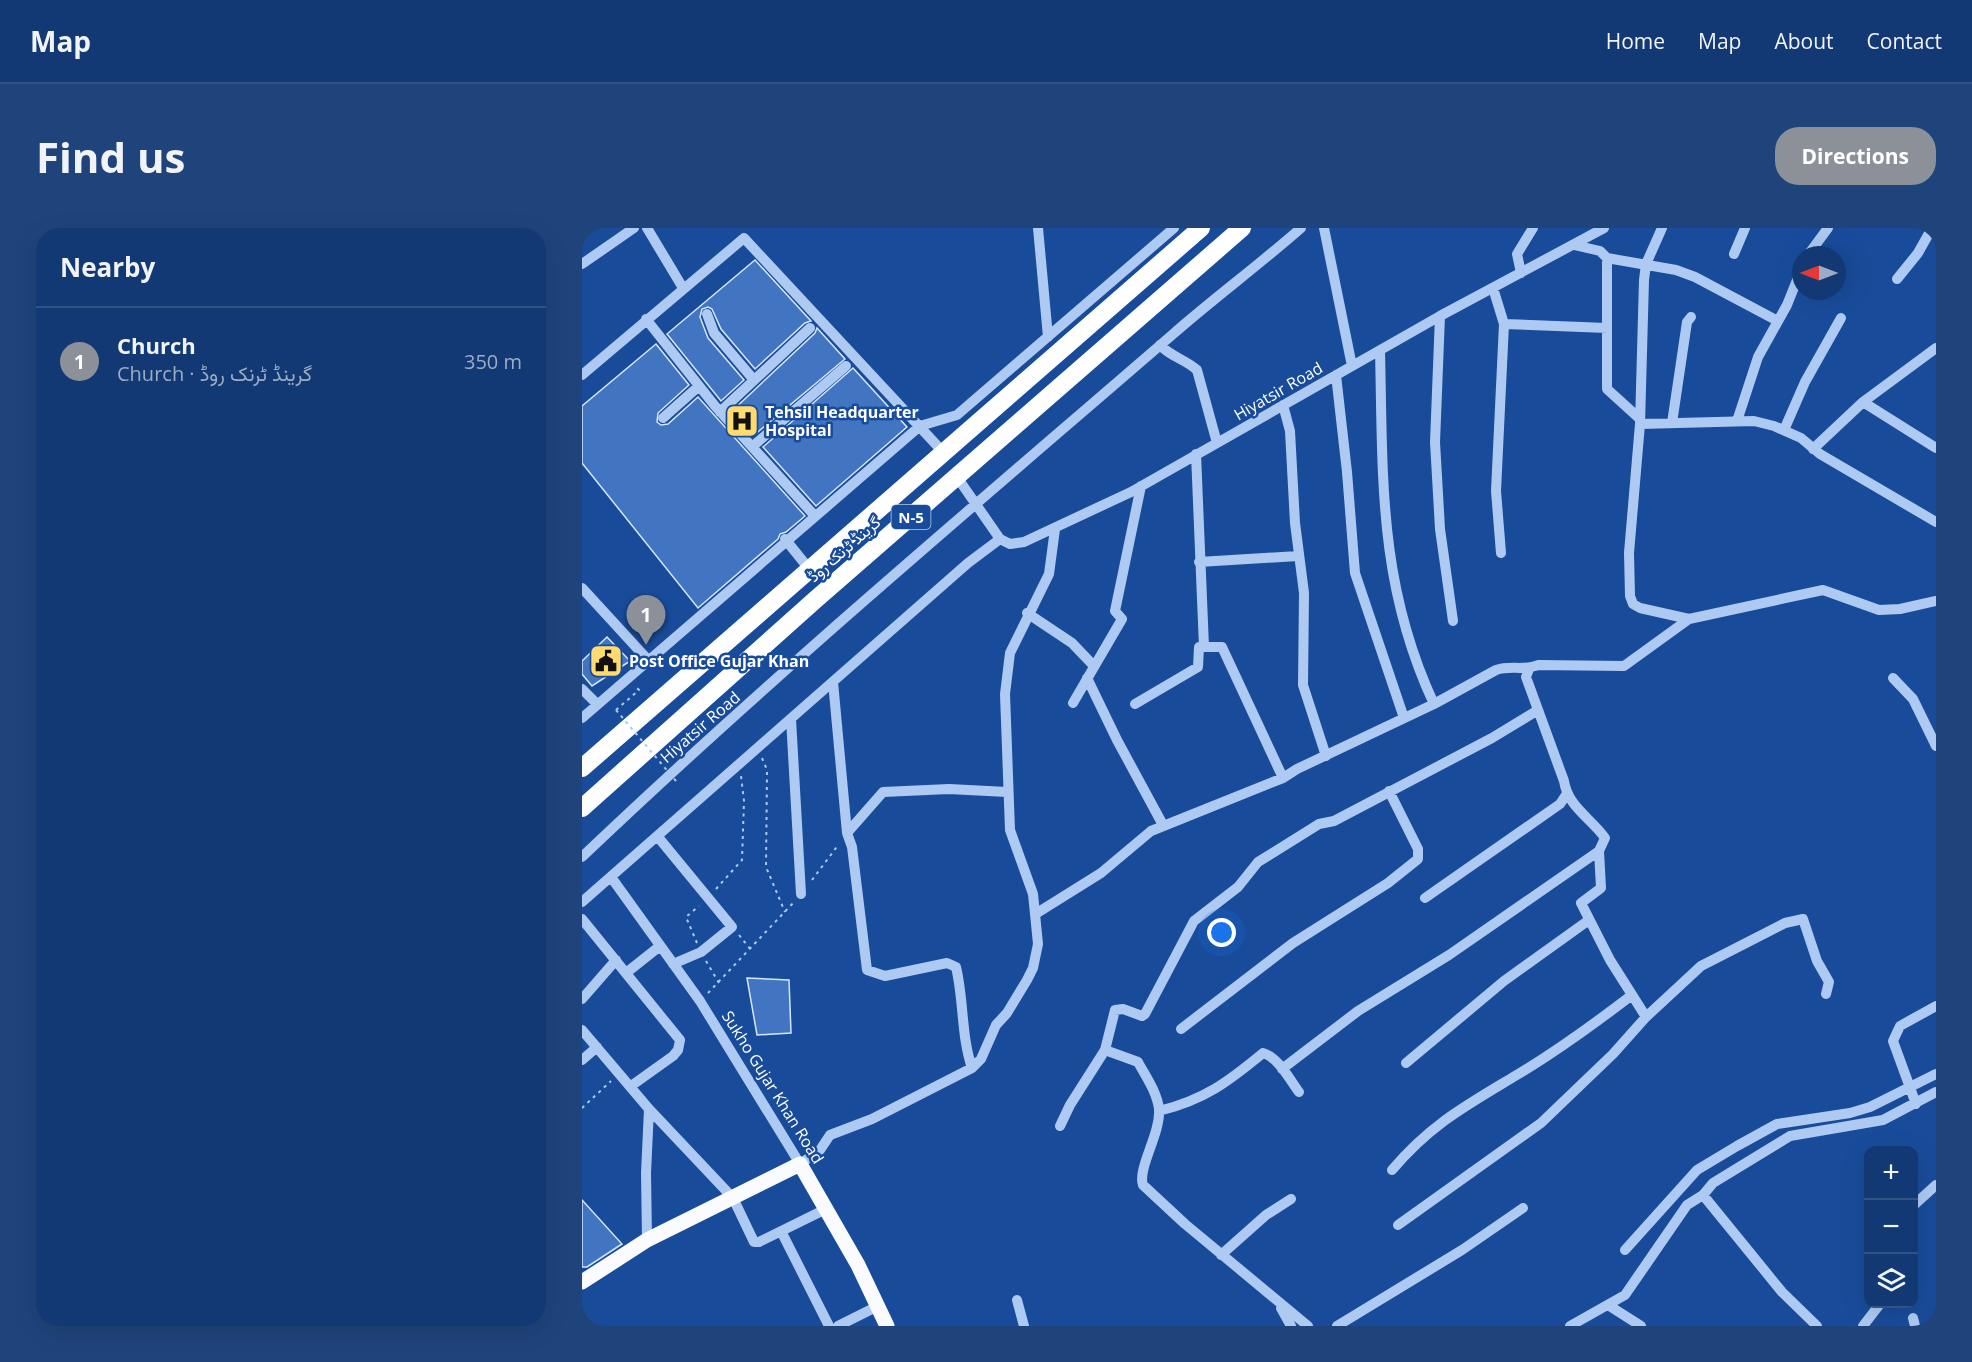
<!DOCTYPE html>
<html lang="en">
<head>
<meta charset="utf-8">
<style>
	:root { --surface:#123974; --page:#1f447c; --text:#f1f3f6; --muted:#9cacc5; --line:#315386; --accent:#8c9099 }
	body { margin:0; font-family:"Open Sans",Vazirmatn,sans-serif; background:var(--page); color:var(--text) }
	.controls { position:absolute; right:18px; bottom:18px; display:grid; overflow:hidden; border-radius:12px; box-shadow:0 6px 24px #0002 }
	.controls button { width:54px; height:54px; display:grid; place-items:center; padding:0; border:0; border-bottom:2px solid var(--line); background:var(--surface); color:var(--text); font:30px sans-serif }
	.compass { position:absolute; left:1210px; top:18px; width:54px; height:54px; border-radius:50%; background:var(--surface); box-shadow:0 6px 24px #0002; rotate:270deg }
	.you { position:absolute; left:640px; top:705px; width:21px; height:21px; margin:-15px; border:4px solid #fff; border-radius:50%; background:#1a73e8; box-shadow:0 0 0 9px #1a73e833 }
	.badge { display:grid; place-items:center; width:39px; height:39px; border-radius:50%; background:var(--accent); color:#fff; font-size:20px; font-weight:700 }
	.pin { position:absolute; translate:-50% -50px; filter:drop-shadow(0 2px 3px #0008) }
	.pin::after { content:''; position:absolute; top:32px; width:21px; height:18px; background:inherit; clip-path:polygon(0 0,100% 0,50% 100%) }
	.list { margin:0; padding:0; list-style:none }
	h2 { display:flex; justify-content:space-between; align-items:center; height:78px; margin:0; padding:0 24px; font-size:26px }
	h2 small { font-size:20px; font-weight:400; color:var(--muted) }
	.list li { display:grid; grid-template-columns:39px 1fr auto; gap:18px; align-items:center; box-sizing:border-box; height:108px; padding:0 24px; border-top:2px solid var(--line) }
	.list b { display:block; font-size:22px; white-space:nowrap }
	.list p { margin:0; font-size:20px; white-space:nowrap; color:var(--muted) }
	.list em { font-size:20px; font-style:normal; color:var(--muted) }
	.icon { flex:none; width:33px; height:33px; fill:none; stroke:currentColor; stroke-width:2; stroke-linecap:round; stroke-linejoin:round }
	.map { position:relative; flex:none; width:1354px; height:1098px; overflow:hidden; border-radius:24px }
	header { display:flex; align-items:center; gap:36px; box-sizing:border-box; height:84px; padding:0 30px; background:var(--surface); border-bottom:2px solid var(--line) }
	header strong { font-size:28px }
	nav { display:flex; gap:33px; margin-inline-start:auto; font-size:21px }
	.intro { display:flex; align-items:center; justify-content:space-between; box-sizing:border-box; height:144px; padding:0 36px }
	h1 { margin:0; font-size:42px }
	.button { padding:15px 27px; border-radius:24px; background:var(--accent); color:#fff; font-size:21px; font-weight:700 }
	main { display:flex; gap:36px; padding:0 36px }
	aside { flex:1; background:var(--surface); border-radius:24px; box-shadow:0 6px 24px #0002 }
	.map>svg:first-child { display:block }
</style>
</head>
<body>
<header>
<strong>Map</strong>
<nav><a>Home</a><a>Map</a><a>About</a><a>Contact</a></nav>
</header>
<div class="intro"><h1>Find us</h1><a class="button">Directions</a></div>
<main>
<aside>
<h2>Nearby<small></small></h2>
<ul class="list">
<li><span class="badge">1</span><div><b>Church</b><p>Church · گرینڈ ٹرنک روڈ</p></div><em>350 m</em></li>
</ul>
</aside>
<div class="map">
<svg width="1354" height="1098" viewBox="0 0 1354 1098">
	<rect width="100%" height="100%" fill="#184c9b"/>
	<path fill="#4175c1" stroke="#d6e6fc" stroke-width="1.5" d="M 173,32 L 229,93 L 223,95 L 173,141 L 139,101 L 130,81 L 126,79 L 120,81 L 118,89 L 126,110 L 162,152 L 139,173 L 85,106 Z
		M 235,100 L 263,131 L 171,208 L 149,184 L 233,105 Z
		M 74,116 L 107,157 L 76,185 L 75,194 L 79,197 L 86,196 L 116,169 L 223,288 L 204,304 L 198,306 L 196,311 L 116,380 L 0,235 L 0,178 Z
		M 271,140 L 325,199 L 234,278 L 181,219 Z
		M 25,409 L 48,433 L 10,458 L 0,446 L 0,433 Z
		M 165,750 L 207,752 L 209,805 L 175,807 Z
		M 0,972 L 40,1016 L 5,1039 L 0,1039 Z"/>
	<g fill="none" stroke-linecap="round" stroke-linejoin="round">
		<path stroke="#aecaf2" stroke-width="2" stroke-dasharray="3 4.5" stroke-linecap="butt" d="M 34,482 L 57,462 L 54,459
			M 180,530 L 185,542 L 184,639 L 203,684
			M 230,652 L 257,616
			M 134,661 L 160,632 L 162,573 L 159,548
			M 157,707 L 169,722
			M 115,715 L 104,689 L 117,678
			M 124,733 L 137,755
			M 126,765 L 213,673
			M 0,880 L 29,853"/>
		<path stroke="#aecaf2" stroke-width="10" d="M 65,0 L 101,60
			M 456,0 L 466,109
			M 742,0 L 770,138
			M 1080,0 L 1064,36 L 1062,52 L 1058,196 L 1047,325 L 1048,368 L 1051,376 L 1058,380 L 1107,391
			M 992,17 L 1018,23 L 1025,30 L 1025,161 L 1058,191
			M 1152,26 L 1163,0
			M 1226,27 L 1246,0
			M 1025,30 L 1094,42 L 1113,49 L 1196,93
			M 0,36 L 52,0
			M 939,45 L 935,26 L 951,0
			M 1315,51 L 1336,25 L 1350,0
			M 911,60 L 922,96 L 914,263 L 919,325
			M 125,86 L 132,105 L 172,152
			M 858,88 L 853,214 L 858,301 L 871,393
			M 64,91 L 133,178 L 232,287
			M 922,96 L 1025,100
			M 578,117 C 589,129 603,131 615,142 L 635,215
			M 798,122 C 801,250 796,356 852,476
			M 0,147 L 162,10 L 362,225
			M 754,147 L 765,244 L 773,345 L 822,490
			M 1281,174 L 1354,220
			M 701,177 L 708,203 L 713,295 L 722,365 L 721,457 L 744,528
			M 138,184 L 228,100
			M 81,190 L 117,158
			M 1155,193 L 1176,129 L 1205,77 L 1219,42
			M 1090,195 L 1105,94 L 1109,89
			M 1058,196 L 1172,193 L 1192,198 L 1219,210 L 1238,226 L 1354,294
			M 1202,202 L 1223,154 L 1259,90
			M 171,218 L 264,138
			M 1231,221 L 1281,174 L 1354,120
			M 614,226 L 622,419
			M 375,249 L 418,311 L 428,316 L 442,314 L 549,264 L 858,88 L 1022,0
			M 203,311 L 228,342
			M 617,334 L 716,328
			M 0,360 L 66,432
			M 445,385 L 490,415 L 512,438
			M 505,450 L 535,512 L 581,597
			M 1311,450 L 1331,471 L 1354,518
			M 251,454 L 265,605 L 270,619 L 285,742 L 303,748 L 365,735 L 374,739 C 382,772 379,808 390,840
			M 0,461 L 15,476
			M 491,475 L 540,391 L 533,383 L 559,258
			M 553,476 L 616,439 L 617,419 L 640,419 L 701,550
			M 0,490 L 338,198 L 375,187 L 592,0
			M 209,491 L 219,666
			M 265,605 L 301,564 L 367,561 L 425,564
			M 76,609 L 150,699 L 119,724 L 91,736
			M 1017,623 L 1019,660 L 999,675 L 1028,732 L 1064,789
			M 0,629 C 190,448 391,279 590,107 C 632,70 677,37 719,0
			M 29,649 L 118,773 L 218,936 L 238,922 L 248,907 L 290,891 L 390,840 L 399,831 L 414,797 L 425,785 L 445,752 L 451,740 L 456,716 L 451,666 L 428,602 L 423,466 L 428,425 L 467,346 L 473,301
			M 843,670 L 978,576 L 984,567
			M 0,674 L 386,335 L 418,311
			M 455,685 L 519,645 L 569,603 L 701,550 L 715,541 L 852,476 L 914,442 C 928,437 942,443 956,437 L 1042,438 L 1107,391 L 1241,362 L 1297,382 L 1318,381 L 1354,373
			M 0,691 L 98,812 L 96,822 L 91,828 L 49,858
			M 44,745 L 78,718
			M 0,771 L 34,732
			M 599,801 L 711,715 L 806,655 L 836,631 L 836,621 L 807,563
			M 0,802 L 67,881 L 64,945 L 65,1012
			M 523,822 L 556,834 C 564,849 575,864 577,881 C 579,905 555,941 561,957 L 603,996 L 726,1098
			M 0,832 L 15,819
			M 824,835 L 922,753 L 1007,692
			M 700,841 L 776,783 L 867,727 L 1017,623 L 1023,610 C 1009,590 986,579 982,553 L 944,449 L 947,441
			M 1334,876 L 1311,813 L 1318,798 L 1354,778
			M 67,881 L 151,970 L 172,1014 L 177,1014 L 244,981
			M 577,883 C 622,872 646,854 681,825 C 696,829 708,852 717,864
			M 478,898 L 488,877 L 523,822 L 533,782 L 541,781 L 560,788 L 563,786 L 612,693 L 656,659 L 676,634 L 737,596 L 752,593 L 910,510 L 956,482
			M 810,942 C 848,897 883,878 933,848 C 974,824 1012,796 1050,767
			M 1121,967 L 1200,1064 L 1235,1098
			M 1332,977 L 1354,957
			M 816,997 L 959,895 L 1031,826 L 1064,789 L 1119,738 L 1203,695 L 1221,691 L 1235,733 L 1247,754 L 1244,766
			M 199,1003 L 247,1098
			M 1043,1022 L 1115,942 L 1155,918 L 1195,896 L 1268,885 L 1288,879 L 1354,846
			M 639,1027 L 684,987 L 709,971
			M 435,1072 L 442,1098
			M 1026,1077 L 1059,1098
			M 699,1080 L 709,1098
			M 1331,1090 L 1333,1098
			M 256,1098 L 296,1078
			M 755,1098 L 880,1022 L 941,980
			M 988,1098 L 1043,1067 L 1105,977 L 1121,967 L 1131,955 L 1208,908 L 1301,892 L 1354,864
			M 1281,1098 L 1298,1076"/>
		<path stroke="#f9fbff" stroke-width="15" d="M 0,1054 L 65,1012 L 218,936 L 276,1037 L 305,1098"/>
		<path stroke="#fff" stroke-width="18" d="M 0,540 L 619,0
			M 0,580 L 233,372 L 660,0"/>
		<path stroke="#aecaf2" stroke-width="2" stroke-dasharray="3 4.5" stroke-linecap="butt" d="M 34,482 L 94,553"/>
	</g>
	<defs>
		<symbol id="hospital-square" viewBox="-11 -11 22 22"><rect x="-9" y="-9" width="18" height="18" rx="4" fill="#ffdb6f" stroke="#184c9b"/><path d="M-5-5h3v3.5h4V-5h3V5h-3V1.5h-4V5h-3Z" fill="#111"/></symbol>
		<symbol id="civic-square" viewBox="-11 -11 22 22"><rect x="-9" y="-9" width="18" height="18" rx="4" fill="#ffdb6f" stroke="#184c9b"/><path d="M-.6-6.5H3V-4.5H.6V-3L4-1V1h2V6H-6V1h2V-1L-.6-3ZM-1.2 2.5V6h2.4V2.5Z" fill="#111"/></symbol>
	</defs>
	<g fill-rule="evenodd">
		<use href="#hospital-square" x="141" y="174" width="38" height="38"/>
		<use href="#civic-square" x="5" y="414" width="38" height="38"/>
	</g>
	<g text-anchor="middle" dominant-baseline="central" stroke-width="5" stroke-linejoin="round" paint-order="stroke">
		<rect fill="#184c9b" stroke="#bac9e1" stroke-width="1.5" x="309.5" y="277" width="39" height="24" rx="4.5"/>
		<g font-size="15" font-weight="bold" fill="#fff">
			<text x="329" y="289">N-5</text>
		</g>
		<g font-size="16" fill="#fff" stroke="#184c9b">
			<text transform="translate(696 163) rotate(-30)">Hiyatsir Road</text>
			<text transform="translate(262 321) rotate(-41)">گرینڈ ٹرنک روڈ</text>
			<text transform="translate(118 499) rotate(-41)">Hiyatsir Road</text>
			<text transform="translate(191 859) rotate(58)">Sukho Gujar Khan Road</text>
		</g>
		<g font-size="16" font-weight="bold" fill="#fff" stroke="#184c9b" text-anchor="start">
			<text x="183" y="184">Tehsil Headquarter<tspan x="183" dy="18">Hospital</tspan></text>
			<text x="47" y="433">Post Office Gujar Khan</text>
		</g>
	</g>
</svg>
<div class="controls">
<button>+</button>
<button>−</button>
<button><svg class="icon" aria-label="layers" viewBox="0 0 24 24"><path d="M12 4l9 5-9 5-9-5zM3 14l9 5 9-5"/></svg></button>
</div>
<svg class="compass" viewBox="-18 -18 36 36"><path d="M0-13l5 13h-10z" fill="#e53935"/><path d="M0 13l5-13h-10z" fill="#9cacc5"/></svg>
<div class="you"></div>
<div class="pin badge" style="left:64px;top:417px">1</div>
</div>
</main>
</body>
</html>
